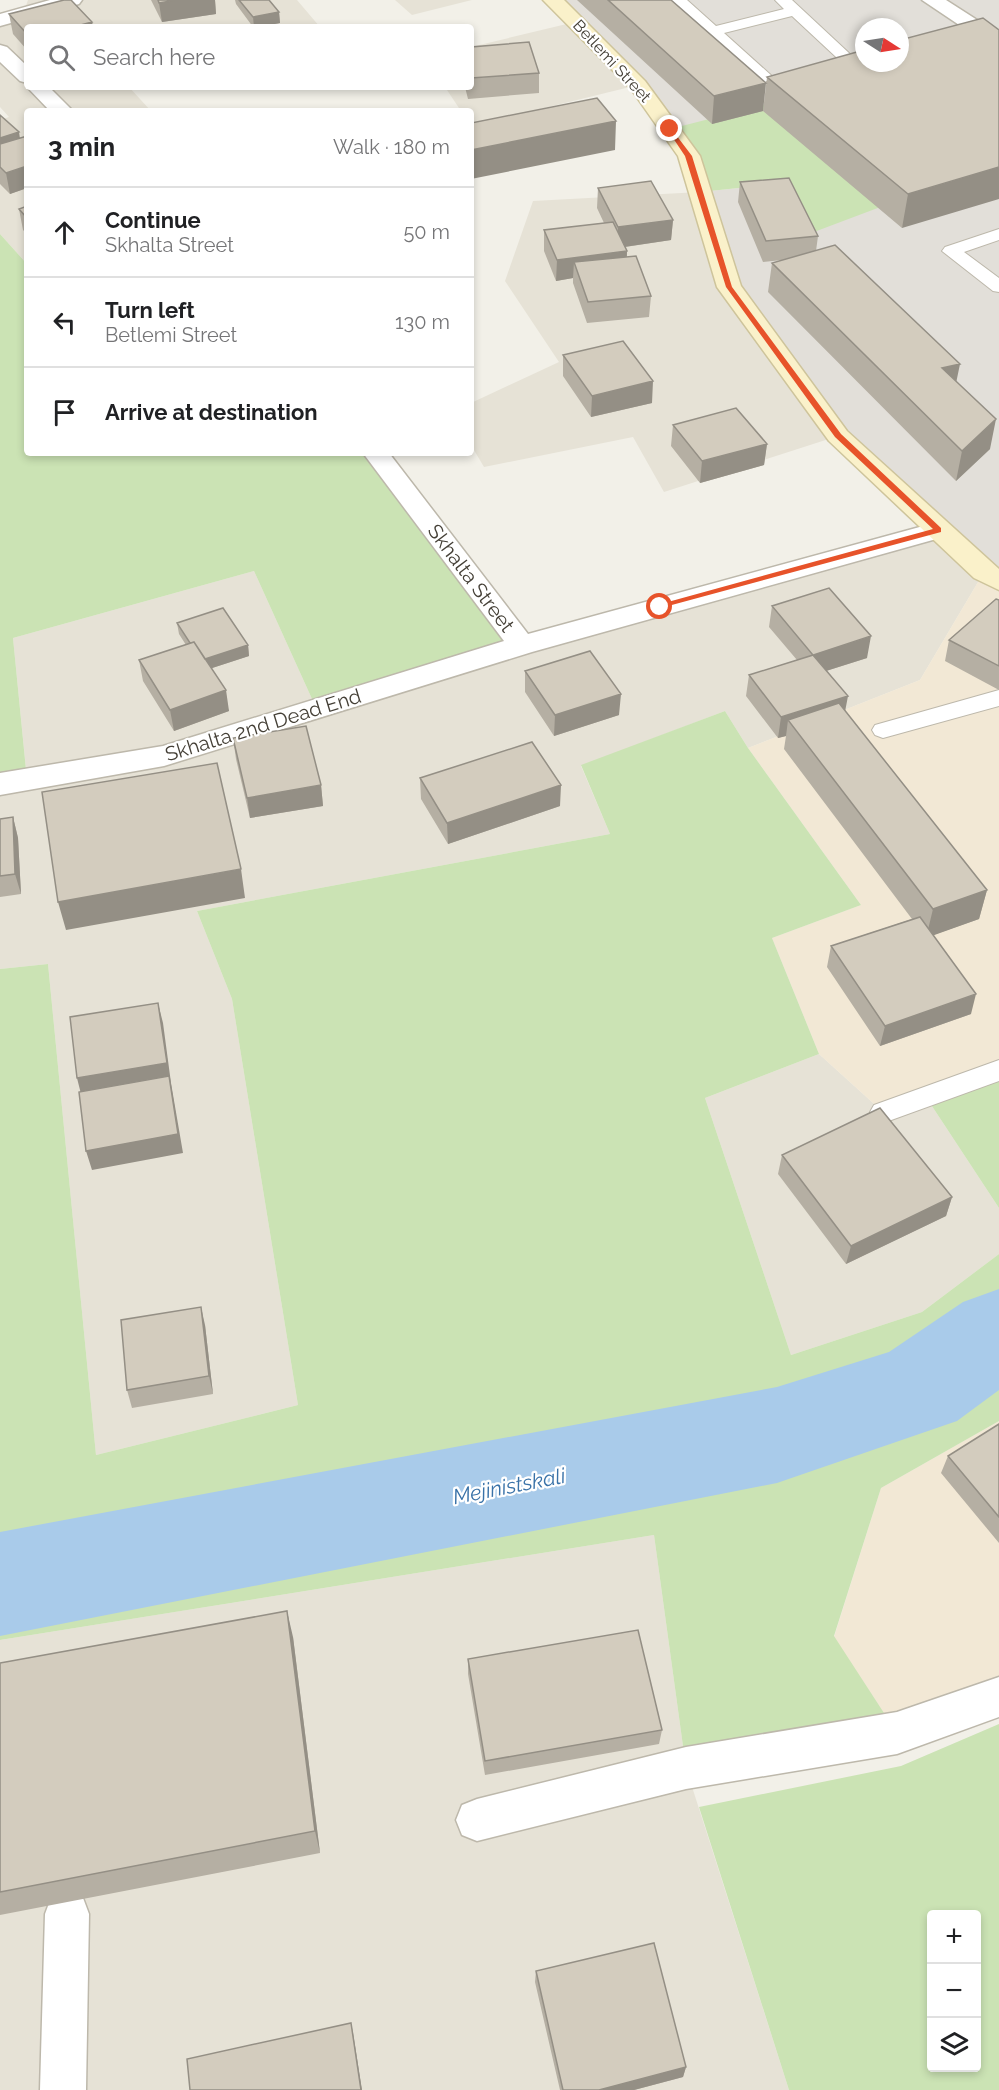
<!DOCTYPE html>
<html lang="en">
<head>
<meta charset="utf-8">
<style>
	:root { --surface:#fff; --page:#f2f2f2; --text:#202124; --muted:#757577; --line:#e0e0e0 }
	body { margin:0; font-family:Raleway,sans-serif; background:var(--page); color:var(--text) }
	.controls { position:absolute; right:18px; bottom:18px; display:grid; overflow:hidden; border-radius:6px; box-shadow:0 3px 9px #0003 }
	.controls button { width:54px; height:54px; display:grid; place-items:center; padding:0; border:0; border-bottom:2px solid var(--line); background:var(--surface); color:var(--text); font:30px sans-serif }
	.compass { position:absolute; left:855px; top:18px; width:54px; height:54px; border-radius:50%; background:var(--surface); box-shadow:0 3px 9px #0003; rotate:102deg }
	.stop { position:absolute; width:18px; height:18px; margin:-14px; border:4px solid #e7532a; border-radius:50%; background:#fff }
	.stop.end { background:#e7532a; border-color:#fff; box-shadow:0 2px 6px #0008 }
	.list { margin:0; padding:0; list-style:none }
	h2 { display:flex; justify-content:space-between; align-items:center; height:78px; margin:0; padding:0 24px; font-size:26px }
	h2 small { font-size:20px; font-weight:400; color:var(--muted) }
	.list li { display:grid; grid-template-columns:39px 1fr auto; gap:18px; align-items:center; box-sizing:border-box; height:90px; padding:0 24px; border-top:2px solid var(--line) }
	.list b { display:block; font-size:22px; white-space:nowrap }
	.list p { margin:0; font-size:20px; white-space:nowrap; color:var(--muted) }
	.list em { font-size:20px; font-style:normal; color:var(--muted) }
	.icon { flex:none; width:33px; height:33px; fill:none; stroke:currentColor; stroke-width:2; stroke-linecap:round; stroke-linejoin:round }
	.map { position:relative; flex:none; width:999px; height:2090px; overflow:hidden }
	.search { position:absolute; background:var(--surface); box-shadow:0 3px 9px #0003; left:24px; top:24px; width:450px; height:66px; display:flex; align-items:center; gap:15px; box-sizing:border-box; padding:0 21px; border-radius:6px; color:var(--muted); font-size:22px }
	.panel { position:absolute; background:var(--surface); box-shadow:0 3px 9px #0003; left:24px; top:108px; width:450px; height:348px; border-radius:6px }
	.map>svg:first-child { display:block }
</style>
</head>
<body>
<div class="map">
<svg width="999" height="2090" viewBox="0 0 999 2090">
	<rect width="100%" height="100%" fill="#f2f0e8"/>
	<path fill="#e6e2d6" d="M 28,0 L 297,0 L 320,27 L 27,27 L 27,87 L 129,87 L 151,111 L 27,111 L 27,264 L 0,234 L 0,120 L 9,117 L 0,107 L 0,21 L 23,14 Z
		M 395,0 L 472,0 L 412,15 Z
		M 575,22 L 638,85 L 472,126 L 471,111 L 461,111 L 445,87 L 471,87 L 471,47 Z
		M 700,192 L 838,436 L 664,492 L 633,437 L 484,467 L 471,445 L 471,403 L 559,362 L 505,281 L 533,201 Z
		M 938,530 L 984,572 L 920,680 L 748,748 L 725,711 L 581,766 L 610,834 L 197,911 L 232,999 L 298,1405 L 96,1455 L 48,964 L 0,969 L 0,784 L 27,779 L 13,638 L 254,571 L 317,710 Z
		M 819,1054 L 883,1112 L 926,1097 L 999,1208 L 999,1254 L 922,1312 L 791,1355 L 705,1098 Z
		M 654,1535 L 686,1768 L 789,2090 L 0,2090 L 0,1640 Z"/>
	<path fill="#f2e8d5" d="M 984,572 L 999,581 L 999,1070 L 883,1112 L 819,1054 L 772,938 L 861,905 L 748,748 L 920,680 Z
		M 999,1421 L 999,1697 L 897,1733 L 834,1637 L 881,1488 Z"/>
	<path fill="#e2dfd9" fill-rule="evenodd" d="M 553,0 L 999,0 L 999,581 L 838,436 L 729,287 L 700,192 L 758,186 L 670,129 ZM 864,27 L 900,27 L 900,63 L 864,63 Z"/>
	<path fill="#cbe3b4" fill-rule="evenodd" d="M 768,104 L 883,206 L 814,232 L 758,186 L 700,192 L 670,129 Z
		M 0,234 L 27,264 L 27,453 L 376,453 L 522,645 L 317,710 L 254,571 L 13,638 L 27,780 L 0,784 Z
		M 725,711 L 748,748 L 861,905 L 772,938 L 819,1054 L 705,1098 L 791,1355 L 922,1312 L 999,1254 L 999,1421 L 881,1488 L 834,1636 L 897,1733 L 686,1768 L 654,1535 L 0,1640 L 0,969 L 48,964 L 96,1455 L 298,1405 L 232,999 L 197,911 L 610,834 L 581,765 Z
		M 999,1070 L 999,1208 L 926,1097 Z
		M 999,1724 L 999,2090 L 789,2090 L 699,1807 L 901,1766 ZM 932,1914 L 976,1914 L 976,2068 L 932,2068 Z"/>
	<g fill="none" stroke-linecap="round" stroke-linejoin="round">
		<path fill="#a9cbea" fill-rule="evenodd" d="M 999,1289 L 999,1390 L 957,1421 L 777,1483 L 0,1636 L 0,1532 L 777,1387 L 889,1352 L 963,1302 Z"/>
		<defs>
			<path id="lane" d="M 670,0 L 687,0 L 716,26 L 784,9 L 775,0 L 792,0 L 864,67 L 862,70 L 850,70 L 792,16 L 724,33 L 773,77 L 765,82 L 759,80 Z
				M 999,229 L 999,240 L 964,252 L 999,278 L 999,292 L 993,291 L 942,251 L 945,247 Z
				M 999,690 L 999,706 L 883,738 L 875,735 L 872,730 L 875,725 Z
				M 999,1060 L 999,1081 L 883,1123 L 874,1119 L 870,1112 L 874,1105 Z"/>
			<path id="street" d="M 50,0 L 82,0 L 79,4 L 0,26 L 0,14 Z
				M 922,0 L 946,0 L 999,34 L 999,49 L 992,47 Z
				M 0,45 L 7,47 L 27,66 L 27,83 L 20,81 L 0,62 Z
				M 27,87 L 49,87 L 73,111 L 50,111 Z
				M 363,453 L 389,453 L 528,634 L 938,522 L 947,524 L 951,530 L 947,536 L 532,652 L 164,766 L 0,795 L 0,773 L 163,746 L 504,641 Z
				M 999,1677 L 999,1717 L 897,1754 L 686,1789 L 477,1841 L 462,1835 L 456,1820 L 462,1805 L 477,1799 L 686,1747 L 897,1712 Z
				M 67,1892 L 83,1898 L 89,1914 L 86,2090 L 40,2090 L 45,1914 L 51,1898 Z"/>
			<path id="secondary" d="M 543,0 L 564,0 L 645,81 L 700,156 L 741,286 L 847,431 L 999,569 L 999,590 L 974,578 L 829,441 L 717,287 L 678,156 L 631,89 Z"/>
		</defs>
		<use href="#lane" stroke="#bdb8ab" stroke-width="2"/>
		<use href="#street" stroke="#bdb8ab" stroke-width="3"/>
		<use href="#secondary" stroke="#cec49b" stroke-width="3"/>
		<use href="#lane" fill="#fff" fill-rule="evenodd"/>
		<use href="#street" fill="#fff" fill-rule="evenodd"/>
		<use href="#secondary" fill="#faf1ca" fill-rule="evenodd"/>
	</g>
	<path fill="#b5afa3" d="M 151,0 L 215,0 L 216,14 L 162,22 Z
		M 235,0 L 269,0 L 279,12 L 280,23 L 258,27 L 253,27 L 236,4 Z
		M 577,0 L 671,0 L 763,111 L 712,124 Z
		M 9,14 L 92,22 L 93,27 L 27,27 L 27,50 L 13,34 Z
		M 983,18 L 902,228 L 763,111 L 767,77 Z
		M 471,47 L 539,73 L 539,93 L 468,99 L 465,87 L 471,87 Z
		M 0,115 L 20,138 L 27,136 L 27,188 L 10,194 L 0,184 Z
		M 740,182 L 818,236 L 816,251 L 956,381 L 990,449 L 956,481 L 768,292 L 772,263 L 782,260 L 763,262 L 738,202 Z
		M 598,188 L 673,220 L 671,240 L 625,247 L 627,251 L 627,257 L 651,296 L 649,317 L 587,323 L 573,283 L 573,278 L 556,281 L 544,251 L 544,230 L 604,223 L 597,208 Z
		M 27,206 L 27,234 L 23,230 L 19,209 Z
		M 563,355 L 652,403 L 591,417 L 563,376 Z
		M 673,425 L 767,444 L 764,465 L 700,483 L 671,446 Z
		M 999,600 L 999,690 L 945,661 L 949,640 Z
		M 772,606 L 867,658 L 826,671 L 845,711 L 987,890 L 979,919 L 933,935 L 971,1014 L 880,1046 L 827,967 L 831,946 L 912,919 L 784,749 L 786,736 L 778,738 L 746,696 L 749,675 L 797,660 L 769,627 Z
		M 177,623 L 248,645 L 249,656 L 212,668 L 229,711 L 174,731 L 143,681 L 139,660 L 186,645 L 179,634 Z
		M 525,671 L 619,715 L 554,736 L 525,692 Z
		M 233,738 L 321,785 L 323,806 L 250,818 L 236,759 Z
		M 420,778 L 560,806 L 448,844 L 421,799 Z
		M 13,817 L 18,838 L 21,894 L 0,897 L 0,819 Z
		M 782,1155 L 952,1197 L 946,1216 L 846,1264 L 778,1174 Z
		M 205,1325 L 213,1394 L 132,1408 L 127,1390 Z
		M 999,1424 L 999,1543 L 941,1473 L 948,1456 Z
		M 293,1637 L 320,1853 L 0,1915 L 0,1663 Z
		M 468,1659 L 662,1730 L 659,1744 L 485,1775 L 468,1674 Z
		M 536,1971 L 686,2067 L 683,2077 L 634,2090 L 560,2090 L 535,1982 Z"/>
	<path fill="#948f85" d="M 176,0 L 215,0 L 216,14 L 162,22 L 159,3 Z
		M 279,12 L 280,23 L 258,27 L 254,27 L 253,17 Z
		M 92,22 L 93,27 L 73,27 Z
		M 766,83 L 763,111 L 712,124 L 714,96 Z
		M 616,121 L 615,150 L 471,179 L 471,150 Z
		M 19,132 L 22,153 L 0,160 L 0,138 Z
		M 27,166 L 27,188 L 10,194 L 6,173 Z
		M 999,167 L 999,199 L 902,228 L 908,194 Z
		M 673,220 L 671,240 L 617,248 L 618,227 Z
		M 627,251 L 626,272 L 574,262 L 573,278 L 556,281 L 557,260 Z
		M 960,364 L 954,393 L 942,368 Z
		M 653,381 L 652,403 L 591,417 L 592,396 Z
		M 996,419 L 990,449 L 956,481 L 962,451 Z
		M 767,444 L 764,465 L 700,483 L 702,461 Z
		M 871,636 L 867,658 L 810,676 L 813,655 Z
		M 248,645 L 249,656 L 203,671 L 201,660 Z
		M 226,690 L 229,711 L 174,731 L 170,710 Z
		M 621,694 L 619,715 L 554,736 L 555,715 Z
		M 848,696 L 844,717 L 788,720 L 786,736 L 778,738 L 781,717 Z
		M 321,785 L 323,806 L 250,818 L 247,798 Z
		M 561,785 L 560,806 L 448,844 L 447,823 Z
		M 13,817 L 18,838 L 21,894 L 15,874 Z
		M 241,869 L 245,898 L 66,930 L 58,902 Z
		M 987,890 L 979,919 L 926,938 L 933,909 Z
		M 976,994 L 971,1014 L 880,1046 L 885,1026 Z
		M 158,1003 L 163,1023 L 171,1083 L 183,1153 L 92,1170 L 86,1151 L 82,1098 L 77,1078 Z
		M 952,1197 L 946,1216 L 846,1264 L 851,1246 Z
		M 201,1307 L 205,1325 L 213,1394 L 209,1376 Z
		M 287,1611 L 293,1637 L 320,1853 L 315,1831 Z
		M 351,2023 L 353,2033 L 362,2090 L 361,2090 Z
		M 686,2067 L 683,2077 L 634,2090 L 599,2090 Z"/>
	<path fill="#d3ccbe" stroke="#948f85" stroke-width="1.5" d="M 64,0 L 71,0 L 92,22 L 73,27 L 27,27 L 27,34 L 9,14 Z
		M 158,0 L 176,0 L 159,3 Z
		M 239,0 L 269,0 L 279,12 L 253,17 Z
		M 608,0 L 671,0 L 766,83 L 714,96 Z
		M 983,18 L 999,30 L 999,167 L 908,194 L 767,77 L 864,50 L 864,63 L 900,63 L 900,40 Z
		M 529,42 L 539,73 L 471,78 L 471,47 Z
		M 597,98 L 616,121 L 471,150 L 471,123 Z
		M 0,115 L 19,132 L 0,138 Z
		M 27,136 L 27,166 L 6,173 L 0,167 L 0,144 Z
		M 789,178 L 818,236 L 766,241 L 740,182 Z
		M 651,181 L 673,220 L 618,227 L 598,188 Z
		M 27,206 L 27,218 L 19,209 Z
		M 613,222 L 627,251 L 557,260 L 544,230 Z
		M 835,245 L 960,364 L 942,368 L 996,419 L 962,451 L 772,263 Z
		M 636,256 L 651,296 L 588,302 L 574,262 Z
		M 623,341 L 653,381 L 592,396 L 563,355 Z
		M 736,408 L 767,444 L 702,461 L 673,425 Z
		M 829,588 L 871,636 L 813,655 L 848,696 L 781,717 L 749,675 L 813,655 L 772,606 Z
		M 996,599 L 999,600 L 999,666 L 949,640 Z
		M 223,608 L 248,645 L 205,659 L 194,642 L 190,643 L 177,623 Z
		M 194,642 L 226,690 L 170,710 L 139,660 Z
		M 590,651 L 621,694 L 555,715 L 525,671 Z
		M 839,703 L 987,890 L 933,909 L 788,720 Z
		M 306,726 L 321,785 L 247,798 L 233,738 Z
		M 532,742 L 561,785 L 447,823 L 420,778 Z
		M 217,763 L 241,869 L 58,902 L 42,792 Z
		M 13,817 L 15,874 L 0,876 L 0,819 Z
		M 920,917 L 976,994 L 885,1026 L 831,946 Z
		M 158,1003 L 167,1063 L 77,1078 L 70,1017 Z
		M 169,1076 L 178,1134 L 86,1151 L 79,1092 Z
		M 880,1108 L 952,1197 L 851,1246 L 782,1155 Z
		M 201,1307 L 209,1376 L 127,1390 L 121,1320 Z
		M 999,1424 L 999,1517 L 948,1456 Z
		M 287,1611 L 315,1831 L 0,1892 L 0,1663 Z
		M 638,1630 L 662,1730 L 485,1761 L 468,1659 Z
		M 654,1943 L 686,2067 L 599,2090 L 563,2090 L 536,1971 Z
		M 351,2023 L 361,2090 L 190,2090 L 187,2059 Z"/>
	<path fill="#e7532a" d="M 670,127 L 692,156 L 732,287 L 841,434 L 941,528 L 941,532 L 657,609 L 657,605 L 933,529 L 835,437 L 726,287 L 685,156 L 667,129 Z"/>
	<g text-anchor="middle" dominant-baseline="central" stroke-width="4.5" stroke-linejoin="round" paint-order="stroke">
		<g font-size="16" fill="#454037" stroke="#fff">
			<text transform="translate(612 61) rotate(47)">Betlemi Street</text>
		</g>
		<g font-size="20" fill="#454037" stroke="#fff">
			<text transform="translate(471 578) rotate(53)">Skhalta Street</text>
			<text transform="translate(263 725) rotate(-17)">Skhalta 2nd Dead End</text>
		</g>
		<g font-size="21" font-style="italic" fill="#3972a8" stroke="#fff">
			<text transform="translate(509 1486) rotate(-11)">Mejinistskali</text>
		</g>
	</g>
</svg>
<div class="controls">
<button>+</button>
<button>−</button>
<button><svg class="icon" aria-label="layers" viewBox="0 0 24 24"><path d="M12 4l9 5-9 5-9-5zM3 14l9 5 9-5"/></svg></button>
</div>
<svg class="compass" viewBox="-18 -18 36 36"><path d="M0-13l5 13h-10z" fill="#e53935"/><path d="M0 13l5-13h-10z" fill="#757577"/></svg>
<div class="stop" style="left:660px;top:607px"></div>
<div class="stop end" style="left:670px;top:129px"></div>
<div class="search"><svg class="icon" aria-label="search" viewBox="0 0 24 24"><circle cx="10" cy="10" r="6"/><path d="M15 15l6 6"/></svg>Search here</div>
<section class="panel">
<h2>3 min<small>Walk · 180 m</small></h2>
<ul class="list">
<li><svg class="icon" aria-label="ahead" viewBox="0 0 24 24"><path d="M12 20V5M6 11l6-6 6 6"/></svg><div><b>Continue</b><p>Skhalta Street</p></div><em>50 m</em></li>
<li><svg class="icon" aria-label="left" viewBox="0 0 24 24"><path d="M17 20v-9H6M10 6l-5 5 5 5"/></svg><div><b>Turn left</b><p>Betlemi Street</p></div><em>130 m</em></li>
<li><svg class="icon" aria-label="arrive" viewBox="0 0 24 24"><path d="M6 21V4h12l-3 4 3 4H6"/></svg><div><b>Arrive at destination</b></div></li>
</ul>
</section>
</div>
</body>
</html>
